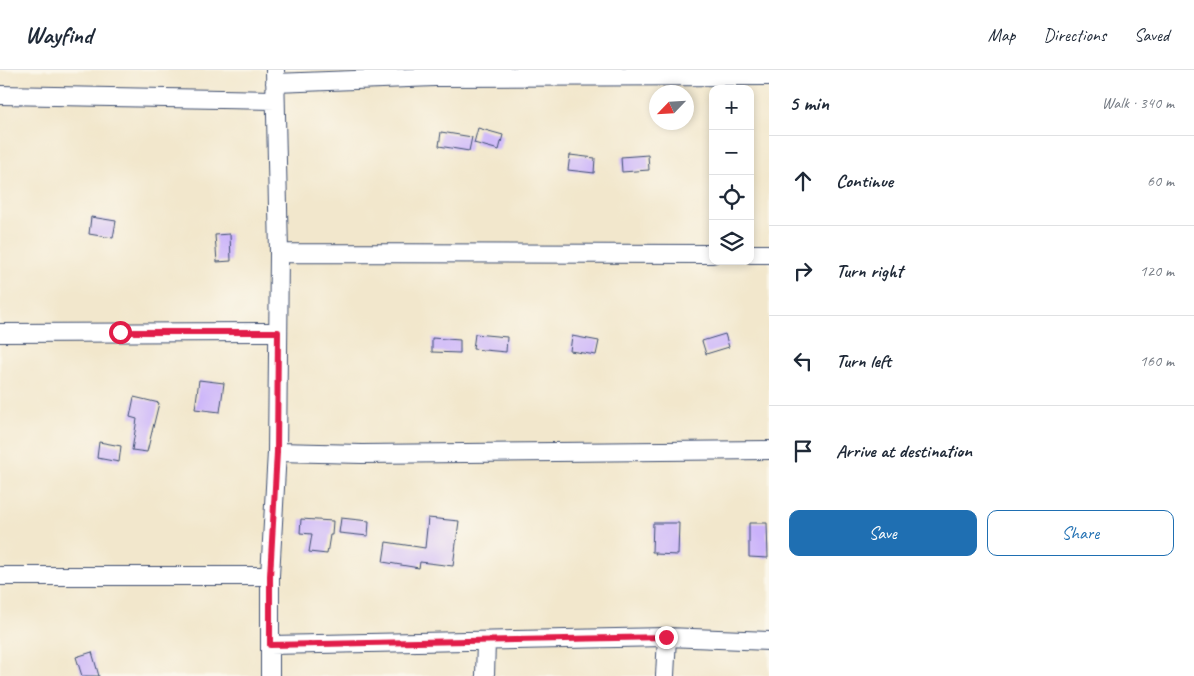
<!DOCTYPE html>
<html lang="en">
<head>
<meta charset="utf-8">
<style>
	:root { --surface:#fff; --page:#f6f6f7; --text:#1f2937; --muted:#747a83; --line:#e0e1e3; --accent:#1f6fb2 }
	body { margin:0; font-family:Caveat,sans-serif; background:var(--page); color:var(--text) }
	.controls { position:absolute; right:15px; top:15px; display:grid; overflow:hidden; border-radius:10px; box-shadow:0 2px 8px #0003 }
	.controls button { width:45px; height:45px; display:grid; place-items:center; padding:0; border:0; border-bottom:1px solid var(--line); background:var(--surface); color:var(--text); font:25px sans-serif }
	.compass { position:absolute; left:649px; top:15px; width:45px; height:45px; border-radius:50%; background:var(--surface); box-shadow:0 2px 8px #0003; rotate:245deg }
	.stop { position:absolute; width:15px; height:15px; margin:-11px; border:4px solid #e11d48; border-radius:50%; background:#fff }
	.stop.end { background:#e11d48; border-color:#fff; box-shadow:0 1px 5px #0008 }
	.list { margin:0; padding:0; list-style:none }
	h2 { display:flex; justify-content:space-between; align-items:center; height:65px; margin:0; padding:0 20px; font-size:21px }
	h2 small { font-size:16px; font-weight:400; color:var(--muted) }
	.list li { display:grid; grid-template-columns:32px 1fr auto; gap:15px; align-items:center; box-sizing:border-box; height:90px; padding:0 20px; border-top:1px solid var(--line) }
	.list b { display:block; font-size:19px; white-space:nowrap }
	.list em { font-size:16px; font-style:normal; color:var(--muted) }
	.actions { display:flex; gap:10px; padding:15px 20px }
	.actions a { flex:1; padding:11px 0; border:1px solid var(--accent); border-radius:10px; text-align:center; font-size:18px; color:var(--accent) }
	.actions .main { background:var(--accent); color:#fff }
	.icon { flex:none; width:28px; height:28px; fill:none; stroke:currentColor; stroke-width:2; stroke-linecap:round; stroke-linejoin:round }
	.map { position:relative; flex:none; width:769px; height:606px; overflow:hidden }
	header { display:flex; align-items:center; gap:30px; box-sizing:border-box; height:70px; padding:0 25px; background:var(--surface); border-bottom:1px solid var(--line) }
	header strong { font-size:24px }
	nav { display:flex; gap:28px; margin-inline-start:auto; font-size:18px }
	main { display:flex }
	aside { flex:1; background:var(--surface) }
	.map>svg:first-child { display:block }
</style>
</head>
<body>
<header>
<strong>Wayfind</strong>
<nav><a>Map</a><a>Directions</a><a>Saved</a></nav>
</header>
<main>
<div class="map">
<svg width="769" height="606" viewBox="0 0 769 606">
	<rect width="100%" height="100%" fill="#fbf7ec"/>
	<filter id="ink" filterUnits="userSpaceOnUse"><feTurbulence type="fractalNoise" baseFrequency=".02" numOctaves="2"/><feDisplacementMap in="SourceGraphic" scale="10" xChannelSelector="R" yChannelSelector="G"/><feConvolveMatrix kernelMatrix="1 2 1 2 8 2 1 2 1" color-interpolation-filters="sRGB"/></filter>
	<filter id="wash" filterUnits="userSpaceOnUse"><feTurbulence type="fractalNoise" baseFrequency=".0096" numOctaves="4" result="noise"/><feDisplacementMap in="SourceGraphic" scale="20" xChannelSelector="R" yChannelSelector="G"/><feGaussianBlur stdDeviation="1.12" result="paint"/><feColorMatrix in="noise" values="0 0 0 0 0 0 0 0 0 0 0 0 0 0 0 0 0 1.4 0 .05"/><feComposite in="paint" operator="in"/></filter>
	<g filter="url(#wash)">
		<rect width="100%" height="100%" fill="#f2e7cc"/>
		<g id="blocks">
			<path fill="#cab2fa" d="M 478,58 L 503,65 L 499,80 L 474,73 Z
				M 441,62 L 472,67 L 469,81 L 439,76 Z
				M 570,85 L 595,88 L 594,103 L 568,100 Z
				M 648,85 L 649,100 L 622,102 L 621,87 Z
				M 91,147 L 116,151 L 113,168 L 89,164 Z
				M 230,164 L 231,191 L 217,192 L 215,165 Z
				M 475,264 L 507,267 L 506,282 L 473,279 Z
				M 725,264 L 729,277 L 706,284 L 702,271 Z
				M 572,266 L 599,271 L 596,285 L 570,281 Z
				M 432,268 L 460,270 L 460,283 L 432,282 Z
				M 199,310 L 224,313 L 220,342 L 195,339 Z
				M 134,327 L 159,333 L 147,382 L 132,380 L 137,349 L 130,347 Z
				M 99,372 L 121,376 L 119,392 L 97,388 Z
				M 341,448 L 369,451 L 368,466 L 339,463 Z
				M 428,448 L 459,451 L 453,496 L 420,492 L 419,498 L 383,492 L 386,472 L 425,478 Z
				M 301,449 L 333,451 L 332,465 L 330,465 L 327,484 L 309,482 L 312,464 L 300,463 Z
				M 653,453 L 679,453 L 678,485 L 655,484 L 656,482 L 652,482 Z
				M 749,453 L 767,453 L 768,488 L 749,487 Z
				M 92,582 L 99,606 L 82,606 L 76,587 Z"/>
		</g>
	</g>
	<g filter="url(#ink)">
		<use href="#blocks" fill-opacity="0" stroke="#3b4b6e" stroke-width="1"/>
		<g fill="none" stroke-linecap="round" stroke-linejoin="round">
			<defs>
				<path id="minor" d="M 275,13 L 435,7 L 769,6
					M 0,25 L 275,30
					M 279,183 L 713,184
					M 750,184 L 769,184
					M 0,263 L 278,262
					M 277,382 L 362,384 L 769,380
					M 0,506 L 270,506
					M 270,575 L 667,567 L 769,571
					M 270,606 L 270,506 L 277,382 L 279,183 L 275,0
					M 485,606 L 486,571
					M 665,606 L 667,567"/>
			</defs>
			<use href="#minor" stroke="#3b4b6e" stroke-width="20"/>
			<use href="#minor" stroke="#fff" stroke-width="18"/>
		</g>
	</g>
	<g fill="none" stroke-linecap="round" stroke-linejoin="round" filter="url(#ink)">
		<path stroke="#e11d48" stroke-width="6" d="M 120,262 L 278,262 L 277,382 L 270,506 L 270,575 L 666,567"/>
	</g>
</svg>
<div class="controls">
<button>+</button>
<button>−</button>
<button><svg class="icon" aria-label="locate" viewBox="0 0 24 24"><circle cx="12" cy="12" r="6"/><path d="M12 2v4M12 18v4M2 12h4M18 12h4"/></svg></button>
<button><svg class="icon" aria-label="layers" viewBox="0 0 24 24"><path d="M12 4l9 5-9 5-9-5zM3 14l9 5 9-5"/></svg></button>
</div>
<svg class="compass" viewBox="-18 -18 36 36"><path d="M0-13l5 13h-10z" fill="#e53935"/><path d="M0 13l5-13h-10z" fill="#747a83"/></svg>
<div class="stop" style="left:120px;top:262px"></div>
<div class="stop end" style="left:666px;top:567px"></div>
</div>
<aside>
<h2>5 min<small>Walk · 340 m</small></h2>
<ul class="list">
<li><svg class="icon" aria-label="ahead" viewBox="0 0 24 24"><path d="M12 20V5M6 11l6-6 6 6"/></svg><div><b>Continue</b></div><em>60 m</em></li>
<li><svg class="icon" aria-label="right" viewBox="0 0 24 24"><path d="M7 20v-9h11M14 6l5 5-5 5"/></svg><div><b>Turn right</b></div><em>120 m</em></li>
<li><svg class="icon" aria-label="left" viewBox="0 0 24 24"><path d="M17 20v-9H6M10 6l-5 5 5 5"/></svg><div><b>Turn left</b></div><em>160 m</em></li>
<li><svg class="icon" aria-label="arrive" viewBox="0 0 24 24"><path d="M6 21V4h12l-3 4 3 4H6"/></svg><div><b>Arrive at destination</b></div></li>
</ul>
<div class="actions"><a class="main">Save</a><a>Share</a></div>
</aside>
</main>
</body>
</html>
